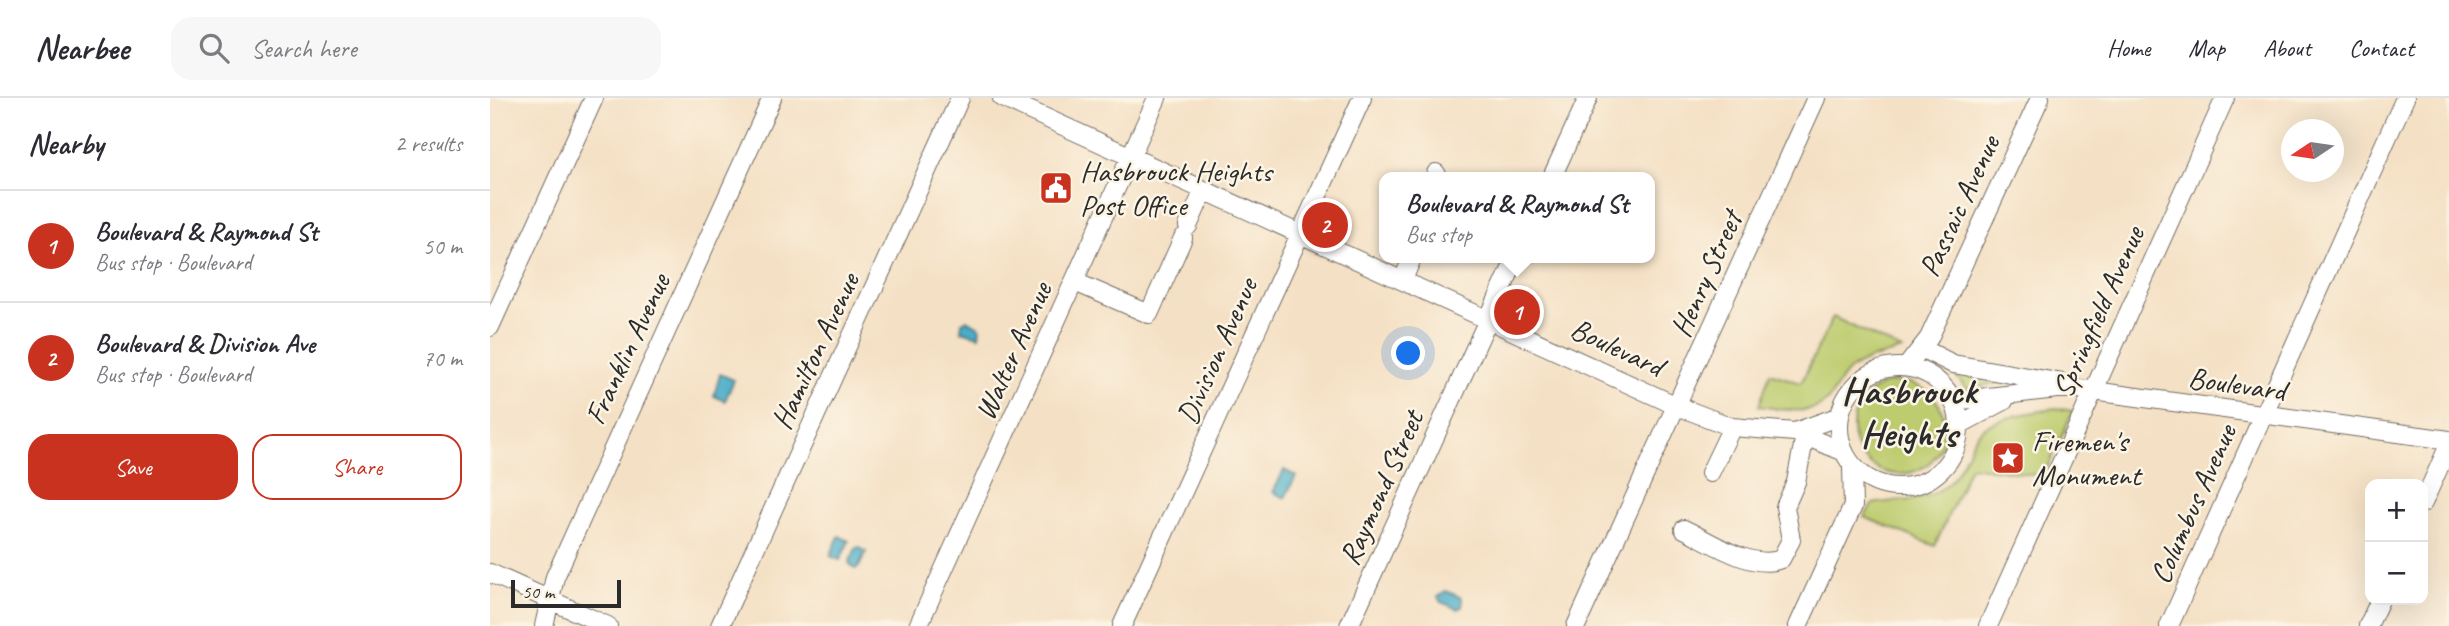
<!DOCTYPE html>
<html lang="en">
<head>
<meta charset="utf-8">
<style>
	:root { --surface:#fff; --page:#f7f7f7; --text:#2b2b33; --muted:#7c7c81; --line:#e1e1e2; --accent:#c8321e }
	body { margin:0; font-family:Caveat,sans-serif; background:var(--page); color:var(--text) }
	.controls { position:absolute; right:21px; bottom:21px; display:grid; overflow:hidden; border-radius:14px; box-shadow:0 7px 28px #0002 }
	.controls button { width:63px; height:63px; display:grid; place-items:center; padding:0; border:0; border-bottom:2px solid var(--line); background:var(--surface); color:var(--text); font:35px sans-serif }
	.compass { position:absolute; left:1791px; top:21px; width:63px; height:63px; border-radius:50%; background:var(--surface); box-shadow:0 7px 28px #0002; rotate:257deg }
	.scale { position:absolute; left:21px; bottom:18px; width:110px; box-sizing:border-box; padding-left:7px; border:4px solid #2b2b2b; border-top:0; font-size:19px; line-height:24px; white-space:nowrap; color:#2b2b2b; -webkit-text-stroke:5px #fcf5e5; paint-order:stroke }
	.you { position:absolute; left:919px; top:256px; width:24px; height:24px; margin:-18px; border:5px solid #fff; border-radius:50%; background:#1a73e8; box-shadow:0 0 0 10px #1a73e833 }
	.badge { display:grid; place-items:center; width:46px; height:46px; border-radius:50%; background:var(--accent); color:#fff; font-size:23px; font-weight:700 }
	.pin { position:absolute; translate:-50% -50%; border:4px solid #fff; box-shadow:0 2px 7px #0006 }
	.popup { position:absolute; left:889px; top:74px; width:276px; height:91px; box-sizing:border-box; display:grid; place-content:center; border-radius:14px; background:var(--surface); filter:drop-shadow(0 2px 5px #0005); font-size:23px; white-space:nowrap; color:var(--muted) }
	.popup b { font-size:26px; color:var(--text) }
	.popup::after { content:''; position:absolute; left:50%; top:100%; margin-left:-14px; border:14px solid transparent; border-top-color:var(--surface) }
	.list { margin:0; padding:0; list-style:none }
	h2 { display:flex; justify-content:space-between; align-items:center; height:91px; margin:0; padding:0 28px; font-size:30px }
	h2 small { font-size:23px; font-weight:400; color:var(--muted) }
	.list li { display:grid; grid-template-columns:46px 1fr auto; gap:21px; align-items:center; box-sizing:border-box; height:112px; padding:0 28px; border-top:2px solid var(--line) }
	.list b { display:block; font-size:26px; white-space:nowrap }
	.list p { margin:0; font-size:23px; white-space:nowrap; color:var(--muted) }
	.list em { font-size:23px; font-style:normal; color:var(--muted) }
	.actions { display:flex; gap:14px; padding:21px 28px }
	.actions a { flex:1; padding:16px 0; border:2px solid var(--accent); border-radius:21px; text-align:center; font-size:24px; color:var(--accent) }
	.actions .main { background:var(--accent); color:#fff }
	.icon { flex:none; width:38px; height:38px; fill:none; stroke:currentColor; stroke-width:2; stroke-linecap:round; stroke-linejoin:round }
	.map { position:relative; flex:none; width:1959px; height:528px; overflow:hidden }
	header { display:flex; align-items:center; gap:42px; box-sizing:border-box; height:98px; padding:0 35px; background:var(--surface); border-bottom:2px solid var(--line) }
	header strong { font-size:33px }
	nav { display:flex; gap:38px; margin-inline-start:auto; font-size:24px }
	.search { width:490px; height:63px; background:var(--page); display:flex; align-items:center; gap:18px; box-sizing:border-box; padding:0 24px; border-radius:21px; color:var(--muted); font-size:26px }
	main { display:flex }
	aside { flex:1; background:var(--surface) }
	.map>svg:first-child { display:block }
</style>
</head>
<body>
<header>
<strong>Nearbee</strong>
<div class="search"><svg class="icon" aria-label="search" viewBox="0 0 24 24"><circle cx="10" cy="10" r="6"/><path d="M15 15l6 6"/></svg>Search here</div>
<nav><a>Home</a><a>Map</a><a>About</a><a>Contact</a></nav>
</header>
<main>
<aside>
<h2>Nearby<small>2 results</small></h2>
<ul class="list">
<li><span class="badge">1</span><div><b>Boulevard &amp; Raymond St</b><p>Bus stop · Boulevard</p></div><em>50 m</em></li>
<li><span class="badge">2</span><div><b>Boulevard &amp; Division Ave</b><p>Bus stop · Boulevard</p></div><em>70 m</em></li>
</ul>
<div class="actions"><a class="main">Save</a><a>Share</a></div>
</aside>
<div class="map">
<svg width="1959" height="528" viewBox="0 0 1959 528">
	<rect width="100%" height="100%" fill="#fcf5e5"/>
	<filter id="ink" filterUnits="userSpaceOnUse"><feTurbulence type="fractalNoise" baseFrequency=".0143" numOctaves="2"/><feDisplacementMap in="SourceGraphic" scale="14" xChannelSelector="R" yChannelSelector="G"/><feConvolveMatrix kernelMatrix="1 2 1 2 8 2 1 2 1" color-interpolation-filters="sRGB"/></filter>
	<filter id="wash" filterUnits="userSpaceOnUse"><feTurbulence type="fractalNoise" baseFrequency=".00686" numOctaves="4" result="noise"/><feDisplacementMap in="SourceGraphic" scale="28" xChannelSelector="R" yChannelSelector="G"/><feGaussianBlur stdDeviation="1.57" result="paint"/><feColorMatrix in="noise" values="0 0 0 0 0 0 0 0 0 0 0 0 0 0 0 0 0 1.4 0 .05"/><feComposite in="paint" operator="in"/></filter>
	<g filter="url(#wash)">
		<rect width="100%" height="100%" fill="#f4e0c4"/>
		<path fill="#bdcc6e" stroke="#747c4c" stroke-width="2" d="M 1343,219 L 1412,252 C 1395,258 1378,259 1361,271 C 1350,279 1347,292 1338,302 C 1323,319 1290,311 1269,308 L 1280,275 L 1311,285 Z
			M 1458,269 L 1522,282 L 1477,291 Z
			M1363 330a46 46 0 1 1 92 0a46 46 0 1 1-92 0Z
			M 1565,310 L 1583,313 L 1554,378 L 1480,368 L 1445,448 L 1374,419 L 1383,406 C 1404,401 1425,406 1446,394 C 1477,377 1476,339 1497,328 C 1516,317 1545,315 1565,310 Z"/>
		<path fill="#48adc8" stroke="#3a6c7a" stroke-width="2" d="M 476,222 L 490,229 L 489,238 L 471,233 L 472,224 Z
			M 230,276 L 244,282 L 235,303 L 224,298 Z
			M 794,372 L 806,378 L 795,400 L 783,394 Z
			M 349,438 L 359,443 L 350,462 L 340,458 Z
			M 369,449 L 376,454 L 369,469 L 365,471 L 359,465 L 366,450 Z
			M 956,493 L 972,500 L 972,509 L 967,511 L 951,504 L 948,499 Z"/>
	</g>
	<g filter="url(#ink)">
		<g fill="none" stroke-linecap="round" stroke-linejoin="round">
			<defs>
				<path id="minor" d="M 512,0 L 1187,308 L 1242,329 L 1305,334 L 1352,353
					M 946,75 L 948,79
					M 1062,79 L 1098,0
					M 698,128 L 714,92
					M 913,182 L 922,160
					M 585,184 L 659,216 L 693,140
					M 0,229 L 104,0
					M 1439,254 L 1463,266 L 1573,285
					M 1417,268 L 1439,240 L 1550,0
					M1349 329a60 60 0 1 1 120 0a60 60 0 1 1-120 0Z
					M 1463,303 L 1567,291 L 1589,291 L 1959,342
					M 1469,327 L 1514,303
					M 1305,334 L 1350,318
					M 1220,375 L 1242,329
					M 1933,405 L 1959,347
					M 1194,431 C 1219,443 1263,473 1291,461 L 1301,442 L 1295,409 L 1306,384 L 1315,337
					M 0,475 L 118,528
					M 54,528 L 65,479 L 282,0
					M 230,528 L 470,0
					M 428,528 L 667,0
					M 632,528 L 872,0
					M 859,528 L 1026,160
					M 1086,528 L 1326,0
					M 1308,528 L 1363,408 L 1362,369
					M 1498,528 L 1735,0
					M 1679,528 L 1915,0
					M 1878,528 L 1890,502"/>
			</defs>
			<use href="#minor" stroke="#716a61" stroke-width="20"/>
			<use href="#minor" stroke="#fff" stroke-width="18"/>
		</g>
	</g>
	<defs>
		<symbol id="civic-square" viewBox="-11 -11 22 22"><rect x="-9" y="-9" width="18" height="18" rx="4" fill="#c8321e" stroke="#fcf5e5"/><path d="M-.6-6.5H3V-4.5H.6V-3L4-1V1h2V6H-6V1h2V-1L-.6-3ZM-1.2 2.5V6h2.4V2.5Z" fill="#fff"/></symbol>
		<symbol id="sight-square" viewBox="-11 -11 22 22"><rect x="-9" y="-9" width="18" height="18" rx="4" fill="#c8321e" stroke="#fcf5e5"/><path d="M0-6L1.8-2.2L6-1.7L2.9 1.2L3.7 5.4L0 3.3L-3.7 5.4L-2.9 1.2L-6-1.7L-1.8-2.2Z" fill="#fff"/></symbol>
	</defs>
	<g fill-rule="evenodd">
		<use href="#civic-square" x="547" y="71" width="38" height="38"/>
		<use href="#sight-square" x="1499" y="341" width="38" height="38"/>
	</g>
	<g text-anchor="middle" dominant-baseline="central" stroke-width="5" stroke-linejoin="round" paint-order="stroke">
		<g font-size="30" fill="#2b2b2b" stroke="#fcf5e5" text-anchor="start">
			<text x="590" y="73">Hasbrouck Heights<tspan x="590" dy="34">Post Office</tspan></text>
			<text x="1542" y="343">Firemen's<tspan x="1542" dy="34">Monument</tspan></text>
		</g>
		<g font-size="30" fill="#2b2b2b" stroke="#fcf5e5">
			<text transform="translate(1469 108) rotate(-65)">Passaic Avenue</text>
			<text transform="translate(1216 176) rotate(-66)">Henry Street</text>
			<text transform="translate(1608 214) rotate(-66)">Springfield Avenue</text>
			<text transform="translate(1127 249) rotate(25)">Boulevard</text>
			<text transform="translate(137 251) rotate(-65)">Franklin Avenue</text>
			<text transform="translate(325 253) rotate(-65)">Hamilton Avenue</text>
			<text transform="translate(523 253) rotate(-66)">Walter Avenue</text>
			<text transform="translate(727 253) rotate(-66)">Division Avenue</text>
			<text transform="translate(1747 286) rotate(8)">Boulevard</text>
			<text transform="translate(891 390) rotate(-66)">Raymond Street</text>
			<text transform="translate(1703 406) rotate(-66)">Columbus Avenue</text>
		</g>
		<g font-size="37" font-weight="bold" fill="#2b2b2b" stroke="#fcf5e5">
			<text x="1419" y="292">Hasbrouck<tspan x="1419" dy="43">Heights</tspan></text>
		</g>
	</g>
</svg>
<div class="controls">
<button>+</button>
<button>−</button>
</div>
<svg class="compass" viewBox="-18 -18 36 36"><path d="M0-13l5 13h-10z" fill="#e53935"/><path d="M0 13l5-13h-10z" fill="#7c7c81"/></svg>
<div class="scale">50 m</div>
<div class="you"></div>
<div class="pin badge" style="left:1027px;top:214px">1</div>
<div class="popup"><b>Boulevard &amp; Raymond St</b>Bus stop</div>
<div class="pin badge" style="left:835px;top:127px">2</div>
</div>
</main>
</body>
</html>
